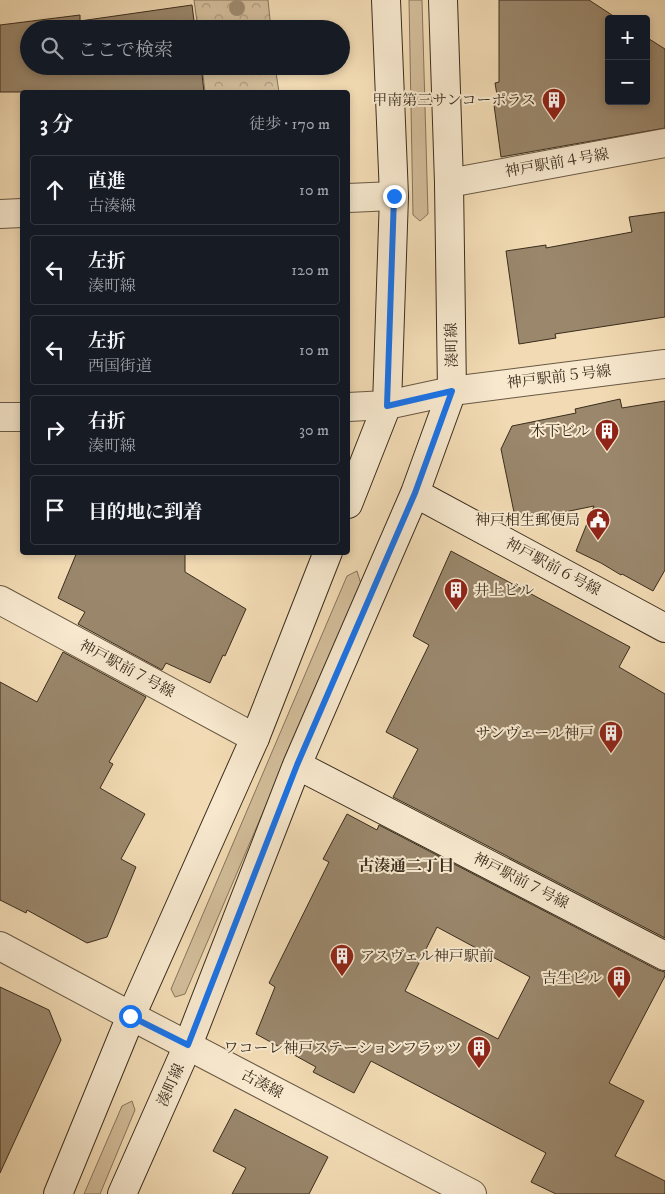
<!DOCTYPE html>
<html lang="ja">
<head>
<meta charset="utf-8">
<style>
	:root { --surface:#171b24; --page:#242831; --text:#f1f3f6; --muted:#9ea1a6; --line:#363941 }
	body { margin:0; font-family:"IM FELL DW Pica","Noto Serif JP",serif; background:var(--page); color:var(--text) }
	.controls { position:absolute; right:15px; top:15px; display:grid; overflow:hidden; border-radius:5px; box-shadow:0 2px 8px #0003 }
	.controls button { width:45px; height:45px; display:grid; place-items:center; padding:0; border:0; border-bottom:1px solid var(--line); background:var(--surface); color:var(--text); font:25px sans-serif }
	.stop { position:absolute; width:15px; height:15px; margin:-11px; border:4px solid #1a73e8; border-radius:50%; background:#fff }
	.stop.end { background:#1a73e8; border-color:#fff; box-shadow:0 1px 5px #0008 }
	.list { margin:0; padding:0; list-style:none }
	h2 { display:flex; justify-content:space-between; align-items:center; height:65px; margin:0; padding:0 20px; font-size:21px }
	h2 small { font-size:16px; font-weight:400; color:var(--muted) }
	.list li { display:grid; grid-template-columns:32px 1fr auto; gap:15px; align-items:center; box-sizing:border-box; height:70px; margin:0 10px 10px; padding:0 10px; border:1px solid var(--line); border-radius:5px }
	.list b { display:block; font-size:19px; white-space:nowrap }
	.list p { margin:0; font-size:16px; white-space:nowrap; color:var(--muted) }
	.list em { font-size:16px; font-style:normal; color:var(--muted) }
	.icon { flex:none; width:28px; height:28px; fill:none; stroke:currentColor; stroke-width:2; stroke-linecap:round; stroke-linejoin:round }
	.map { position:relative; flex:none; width:665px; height:1194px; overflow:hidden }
	.search { position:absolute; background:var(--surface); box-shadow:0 2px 8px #0003; left:20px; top:20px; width:330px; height:55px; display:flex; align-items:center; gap:12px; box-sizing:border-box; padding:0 18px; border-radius:28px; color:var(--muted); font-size:19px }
	.panel { position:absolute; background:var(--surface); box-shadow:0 2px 8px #0003; left:20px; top:90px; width:330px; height:465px; border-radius:5px }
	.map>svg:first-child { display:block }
</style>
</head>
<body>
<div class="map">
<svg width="665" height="1194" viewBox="0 0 665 1194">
	<defs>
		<pattern id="park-crowns" width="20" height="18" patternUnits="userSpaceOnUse" patternTransform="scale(1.25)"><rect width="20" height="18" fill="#d3bd9a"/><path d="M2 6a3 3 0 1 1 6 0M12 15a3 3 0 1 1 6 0" fill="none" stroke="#ac9a7d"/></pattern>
	</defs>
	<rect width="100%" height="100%" fill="#f2dbb4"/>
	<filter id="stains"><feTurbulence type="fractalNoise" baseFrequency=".004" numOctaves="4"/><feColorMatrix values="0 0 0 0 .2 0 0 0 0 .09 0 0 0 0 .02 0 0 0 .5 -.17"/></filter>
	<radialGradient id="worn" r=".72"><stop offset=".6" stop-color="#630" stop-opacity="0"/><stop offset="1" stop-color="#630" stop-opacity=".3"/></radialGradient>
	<path fill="#d3bd9a" stroke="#86755c" d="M 409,0 L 422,0 L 428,214 L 420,221 L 413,215 Z
		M 357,571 L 361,584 L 185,994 L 175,997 L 171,989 L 347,576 Z
		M 132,1101 L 135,1110 L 100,1194 L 84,1194 L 122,1106 Z"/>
	<path fill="url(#park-crowns)" stroke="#86755c" d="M 194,0 L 268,0 L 271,29 L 198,29 Z
		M 202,66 L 275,66 L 279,92 L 205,92 Z"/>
	<path fill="#9a876c" stroke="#3a2d1d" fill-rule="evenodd" d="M 499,0 L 589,0 L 618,19 L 609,19 L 609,101 L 646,101 L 646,37 L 665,49 L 665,128 L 501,157 L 494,105 L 497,95 L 495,83 L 499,82 Z
		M 192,5 L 195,29 L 29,29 L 29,66 L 201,66 L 204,92 L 0,92 L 0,25 L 80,15 L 80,21 Z
		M 665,212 L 665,317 L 555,334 L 556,338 L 519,344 L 506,251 L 546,245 L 546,248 L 632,232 L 629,217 Z
		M 620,399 L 622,408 L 665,401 L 665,570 L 653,591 L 622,574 L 621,575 L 601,563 L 576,551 L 594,506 L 516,522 L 501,449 L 512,426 L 576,413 L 575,409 Z
		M 451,551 L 630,647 L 619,667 L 665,694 L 665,938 L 393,797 L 418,749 L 386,732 L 429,645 L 413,636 Z
		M 77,552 L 185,552 L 185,572 L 246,609 L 225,656 L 223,655 L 210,683 L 166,663 L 162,670 L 78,624 L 85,612 L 58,598 Z
		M 63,652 L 146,697 L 109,762 L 113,764 L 100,788 L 145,814 L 121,859 L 136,867 L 107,937 L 87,943 L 27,910 L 26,913 L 0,900 L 0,682 L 37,702 Z
		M 347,814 L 377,830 L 379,825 L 658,970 L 665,972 L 665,976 L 609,1083 L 644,1101 L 615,1156 L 665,1181 L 665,1194 L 556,1194 L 531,1182 L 546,1153 L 371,1061 L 354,1093 L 313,1072 L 316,1067 L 256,1034 L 275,987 L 269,983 L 329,862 L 323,859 ZM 437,927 L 530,977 L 498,1039 L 405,991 Z
		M 0,987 L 49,1010 L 61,1040 L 0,1173 Z
		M 235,1109 L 328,1157 L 309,1194 L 232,1194 L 246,1168 L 213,1151 Z"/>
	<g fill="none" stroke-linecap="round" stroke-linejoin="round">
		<defs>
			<path id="street" d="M 449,183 L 665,143
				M 348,198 L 394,196
				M 0,214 L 22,213
				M 348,407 L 387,405 L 452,391 L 665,364
				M 0,417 L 22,417
				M 0,600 L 255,738
				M 0,946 L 131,1016 L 472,1194"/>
			<path id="secondary" d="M 415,493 L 665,628
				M 348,504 L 387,405 L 394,196 L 386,0
				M 297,765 L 665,956
				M 58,1194 L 131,1016 L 255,738 L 328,552
				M 122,1194 L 188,1045 L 297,765 L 415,493 L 452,391 L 449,183 L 443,0"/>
		</defs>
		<use href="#street" stroke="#685843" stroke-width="30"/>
		<use href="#secondary" stroke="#3a2d1d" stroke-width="30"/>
		<use href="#street" stroke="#f7e8ce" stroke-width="28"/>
		<use href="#secondary" stroke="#f7e8ce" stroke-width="28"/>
	</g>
	<circle fill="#9e8b6f" cx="237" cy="8" r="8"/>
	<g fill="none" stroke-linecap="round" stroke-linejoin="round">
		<path stroke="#1a73e8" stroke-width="6" d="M 130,1016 L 188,1045 L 297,765 L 415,493 L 452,391 L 387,406 L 394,196"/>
	</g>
	<defs>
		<symbol id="building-pin" viewBox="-11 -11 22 30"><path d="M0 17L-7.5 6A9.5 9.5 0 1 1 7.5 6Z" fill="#8f2418" stroke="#f7e8ce"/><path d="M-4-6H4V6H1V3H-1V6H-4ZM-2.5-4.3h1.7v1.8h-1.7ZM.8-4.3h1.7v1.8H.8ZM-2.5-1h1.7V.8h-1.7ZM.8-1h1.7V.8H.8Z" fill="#fff"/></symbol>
		<symbol id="civic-pin" viewBox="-11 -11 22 30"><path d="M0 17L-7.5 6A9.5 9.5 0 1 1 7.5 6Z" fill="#8f2418" stroke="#f7e8ce"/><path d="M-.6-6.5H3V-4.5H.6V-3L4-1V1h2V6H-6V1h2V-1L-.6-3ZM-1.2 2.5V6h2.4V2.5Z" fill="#fff"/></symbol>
	</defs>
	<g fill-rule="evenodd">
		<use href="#building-pin" x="540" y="86" width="28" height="38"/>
		<use href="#building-pin" x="593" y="417" width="28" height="38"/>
		<use href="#civic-pin" x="584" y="506" width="28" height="38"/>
		<use href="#building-pin" x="442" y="576" width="28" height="38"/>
		<use href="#building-pin" x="597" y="719" width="28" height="38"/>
		<use href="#building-pin" x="328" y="942" width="28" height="38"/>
		<use href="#building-pin" x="605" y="964" width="28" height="38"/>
		<use href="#building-pin" x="465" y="1034" width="28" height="38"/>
	</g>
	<g text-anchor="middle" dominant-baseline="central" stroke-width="4" stroke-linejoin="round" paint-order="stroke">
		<g font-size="15" fill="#3a2d1d" stroke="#f7e8ce" text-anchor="end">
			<text x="536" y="100">甲南第三サンコーポラス</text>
			<text x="590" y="431">木下ビル</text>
			<text x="580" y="520">神戸相生郵便局</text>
			<text x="474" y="590" text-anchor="start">井上ビル</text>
			<text x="594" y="733">サンヴェール神戸</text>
			<text x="360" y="956" text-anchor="start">アスヴェル神戸駅前</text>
			<text x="602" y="978">吉生ビル</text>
			<text x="462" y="1048">ワコーレ神戸ステーションフラッツ</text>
		</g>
		<g font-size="15" fill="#3a2d1d" stroke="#f7e8ce">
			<text transform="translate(557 163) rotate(-10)">神戸駅前４号線</text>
			<text transform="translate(452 345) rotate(-91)">湊町線</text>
			<text transform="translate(559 377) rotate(-7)">神戸駅前５号線</text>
			<text transform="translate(553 567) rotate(28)">神戸駅前６号線</text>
			<text transform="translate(127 669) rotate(28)">神戸駅前７号線</text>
			<text transform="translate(521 881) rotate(27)">神戸駅前７号線</text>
			<text transform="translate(262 1084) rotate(28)">古湊線</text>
			<text transform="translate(171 1085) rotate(-66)">湊町線</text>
		</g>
		<g font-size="16" font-weight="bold" fill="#3a2d1d" stroke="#f7e8ce">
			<text x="406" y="866">古湊通二丁目</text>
		</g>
	</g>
	<rect width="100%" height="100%" filter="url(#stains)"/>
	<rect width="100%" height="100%" fill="url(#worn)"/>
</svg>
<div class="controls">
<button>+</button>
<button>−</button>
</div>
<div class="stop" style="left:130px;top:1016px"></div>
<div class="stop end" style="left:394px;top:196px"></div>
<div class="search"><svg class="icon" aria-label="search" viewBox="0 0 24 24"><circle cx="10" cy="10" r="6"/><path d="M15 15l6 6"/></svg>ここで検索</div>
<section class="panel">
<h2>3 分<small>徒歩 · 170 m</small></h2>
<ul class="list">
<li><svg class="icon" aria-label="ahead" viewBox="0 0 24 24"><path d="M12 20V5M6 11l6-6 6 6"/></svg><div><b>直進</b><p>古湊線</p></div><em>10 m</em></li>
<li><svg class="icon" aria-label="left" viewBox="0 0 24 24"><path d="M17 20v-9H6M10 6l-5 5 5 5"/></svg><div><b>左折</b><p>湊町線</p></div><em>120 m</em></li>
<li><svg class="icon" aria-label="left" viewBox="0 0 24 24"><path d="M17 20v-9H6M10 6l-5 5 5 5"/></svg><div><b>左折</b><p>西国街道</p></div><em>10 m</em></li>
<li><svg class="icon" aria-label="right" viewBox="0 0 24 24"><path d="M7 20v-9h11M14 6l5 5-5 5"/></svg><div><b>右折</b><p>湊町線</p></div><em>30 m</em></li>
<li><svg class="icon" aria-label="arrive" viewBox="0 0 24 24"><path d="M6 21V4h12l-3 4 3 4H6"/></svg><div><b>目的地に到着</b></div></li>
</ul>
</section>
</div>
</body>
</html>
